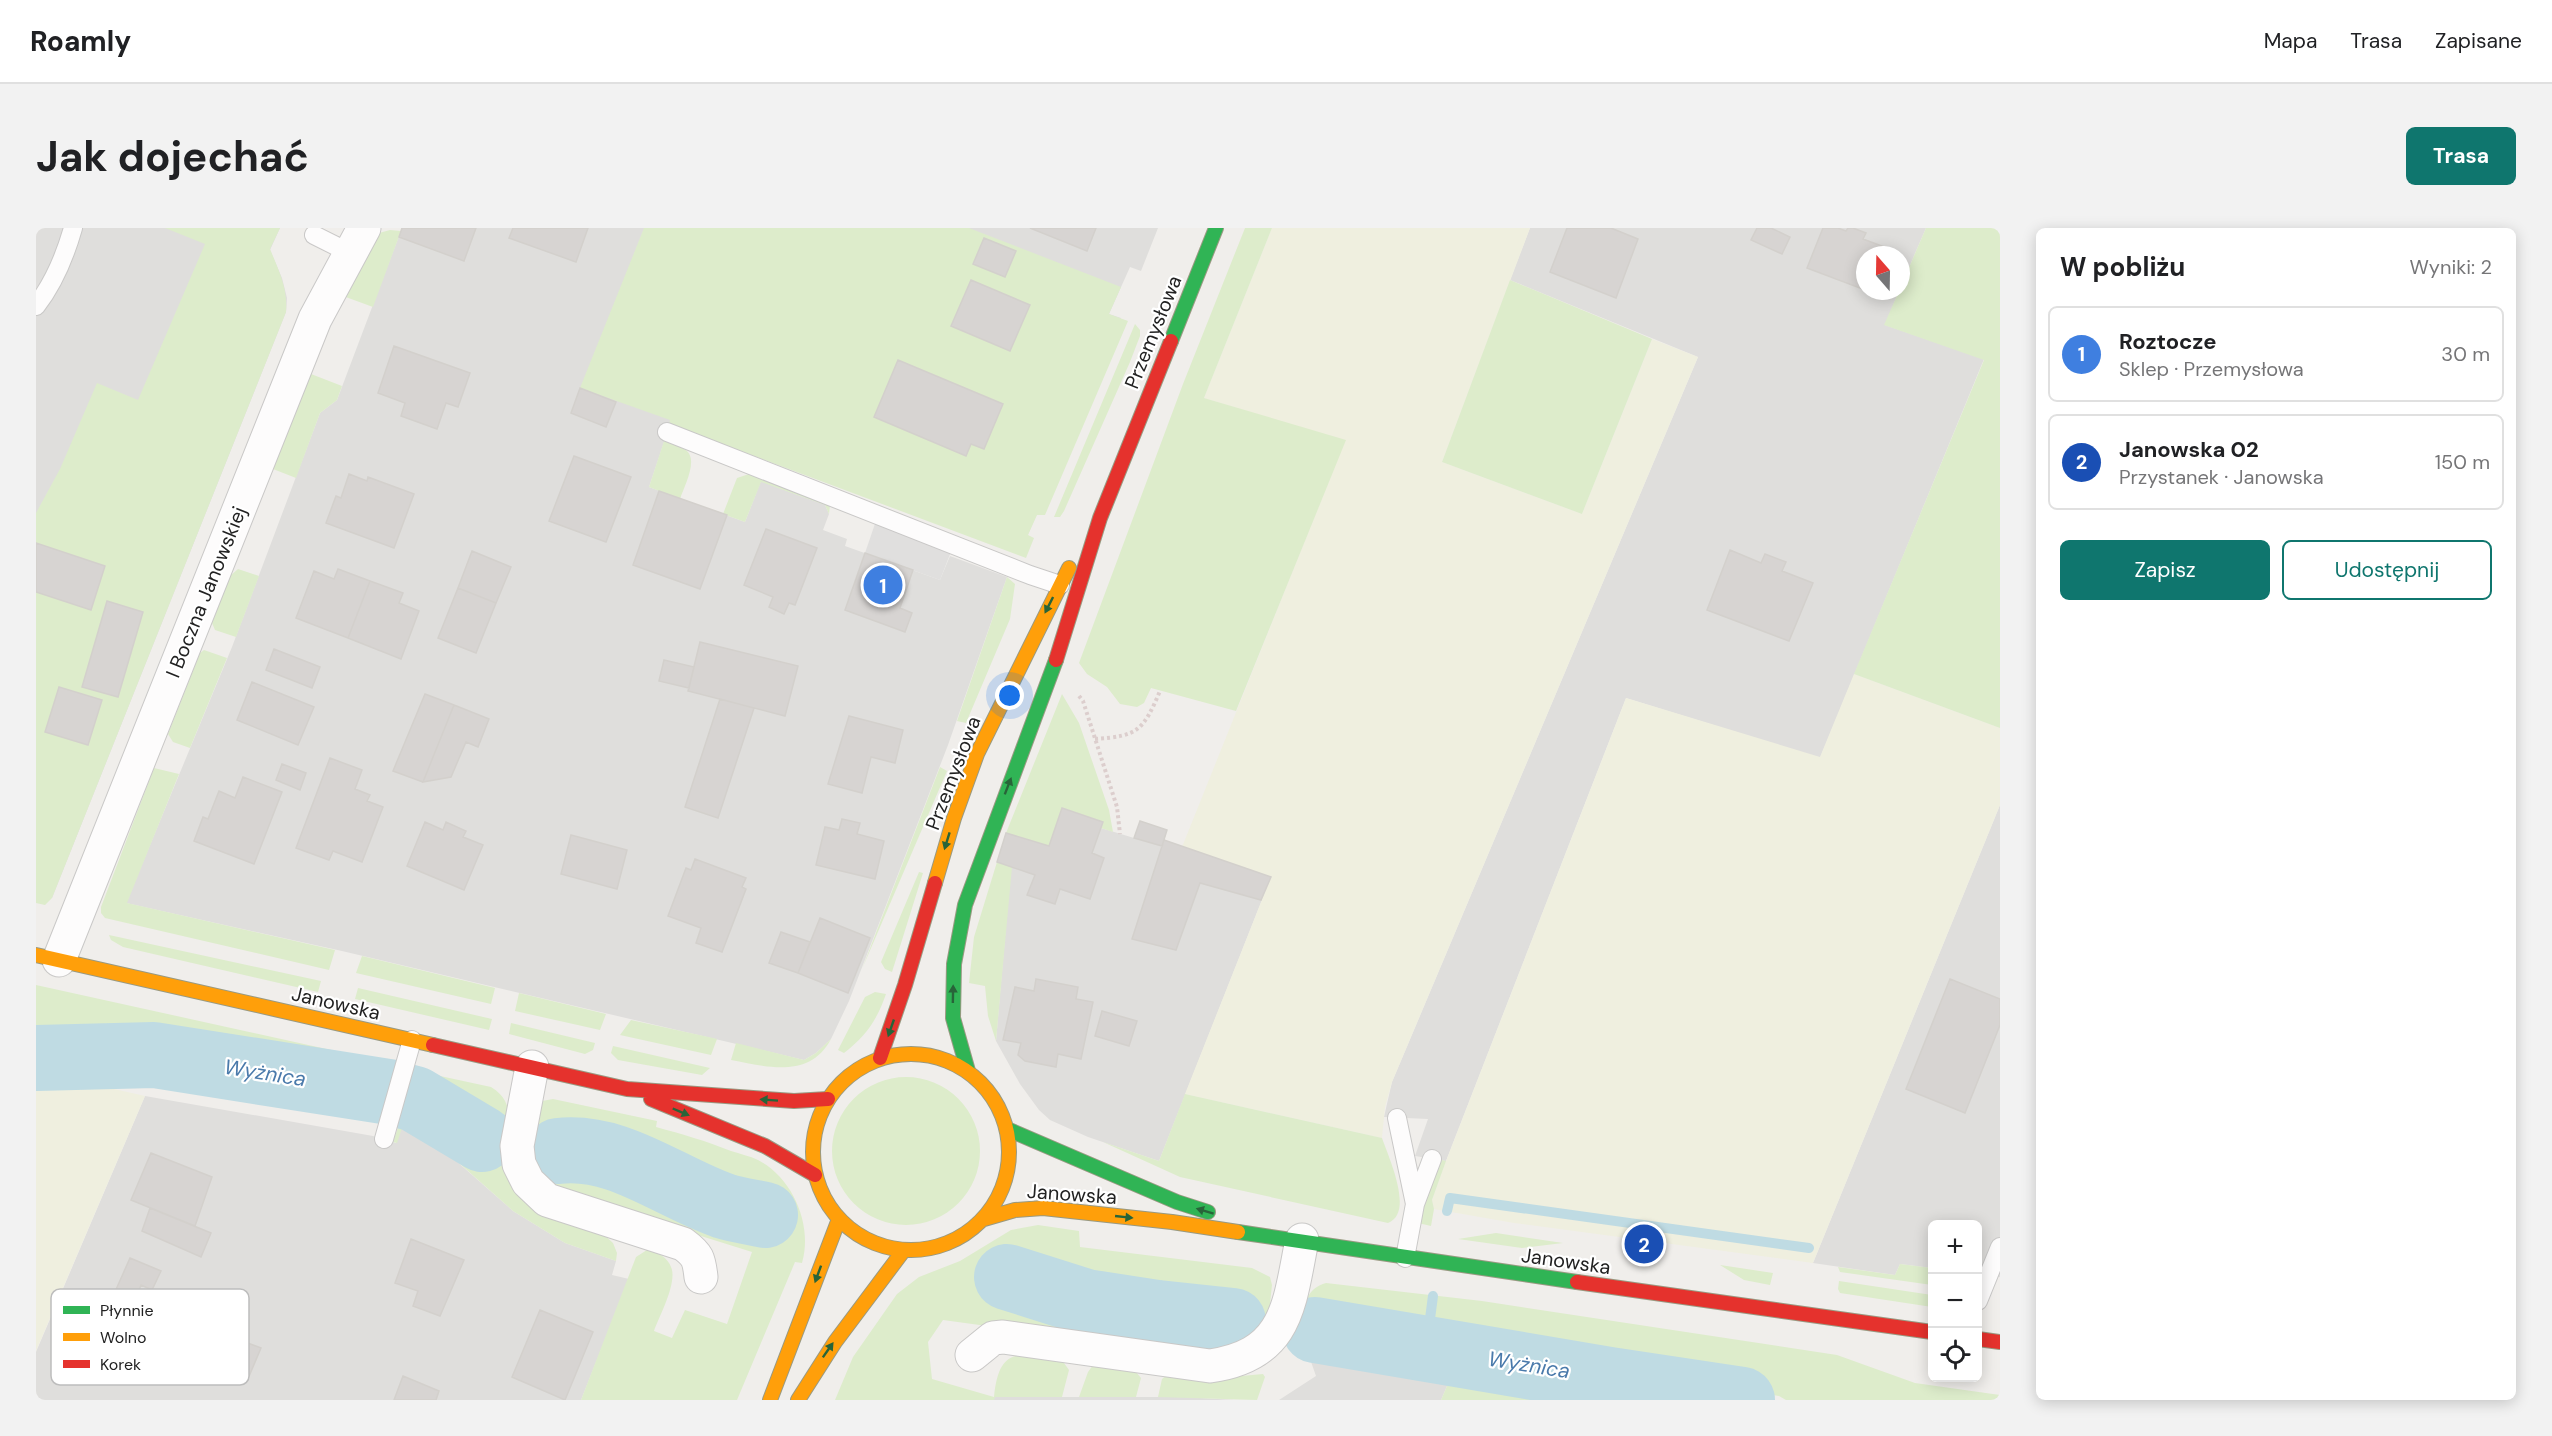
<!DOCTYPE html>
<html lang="pl">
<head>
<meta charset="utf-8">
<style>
	:root { --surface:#fff; --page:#f2f2f2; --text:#202124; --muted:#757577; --line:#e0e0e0; --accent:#0f766e }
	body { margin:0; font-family:"DM Sans",sans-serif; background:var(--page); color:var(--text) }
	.controls { position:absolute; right:18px; bottom:18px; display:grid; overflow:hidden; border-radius:9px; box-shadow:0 3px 15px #0003 }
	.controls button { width:54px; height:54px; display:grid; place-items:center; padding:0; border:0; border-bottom:2px solid var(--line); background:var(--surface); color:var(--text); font:30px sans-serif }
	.compass { position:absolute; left:1820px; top:18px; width:54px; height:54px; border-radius:50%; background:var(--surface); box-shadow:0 3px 15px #0003; rotate:340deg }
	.you { position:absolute; left:974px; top:468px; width:21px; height:21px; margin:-15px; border:4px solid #fff; border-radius:50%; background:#1a73e8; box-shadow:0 0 0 9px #1a73e833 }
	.badge { display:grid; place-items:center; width:39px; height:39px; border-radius:50%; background:var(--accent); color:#fff; font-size:20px; font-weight:700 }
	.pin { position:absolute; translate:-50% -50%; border:3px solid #fff; box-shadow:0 2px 6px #0006 }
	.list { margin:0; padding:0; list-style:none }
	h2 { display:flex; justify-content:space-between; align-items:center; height:78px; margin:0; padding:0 24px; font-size:26px }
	h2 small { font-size:20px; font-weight:400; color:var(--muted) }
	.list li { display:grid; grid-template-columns:39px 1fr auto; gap:18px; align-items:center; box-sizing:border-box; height:96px; margin:0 12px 12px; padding:0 12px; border:2px solid var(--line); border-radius:9px }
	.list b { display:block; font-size:22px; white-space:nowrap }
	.list p { margin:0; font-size:20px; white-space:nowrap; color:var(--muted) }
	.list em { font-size:20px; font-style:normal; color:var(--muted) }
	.actions { display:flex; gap:12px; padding:18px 24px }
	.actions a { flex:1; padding:14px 0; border:2px solid var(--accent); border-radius:9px; text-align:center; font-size:21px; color:var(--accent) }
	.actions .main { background:var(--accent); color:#fff }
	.icon { flex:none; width:33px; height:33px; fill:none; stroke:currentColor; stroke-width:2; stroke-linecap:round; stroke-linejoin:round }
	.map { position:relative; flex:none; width:1964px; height:1172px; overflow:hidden; border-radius:9px }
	header { display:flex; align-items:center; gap:36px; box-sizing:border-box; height:84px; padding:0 30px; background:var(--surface); border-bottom:2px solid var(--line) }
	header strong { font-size:28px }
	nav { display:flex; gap:33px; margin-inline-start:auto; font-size:21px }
	.intro { display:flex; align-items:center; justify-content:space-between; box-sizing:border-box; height:144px; padding:0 36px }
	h1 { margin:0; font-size:42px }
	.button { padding:15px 27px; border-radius:9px; background:var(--accent); color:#fff; font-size:21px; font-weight:700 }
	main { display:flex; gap:36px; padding:0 36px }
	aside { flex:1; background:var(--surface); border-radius:9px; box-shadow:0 3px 15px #0003 }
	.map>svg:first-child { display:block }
</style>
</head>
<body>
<header>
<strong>Roamly</strong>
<nav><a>Mapa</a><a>Trasa</a><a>Zapisane</a></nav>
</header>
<div class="intro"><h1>Jak dojechać</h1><a class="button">Trasa</a></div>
<main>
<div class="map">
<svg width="1964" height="1172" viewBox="0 0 1964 1172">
	<rect width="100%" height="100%" fill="#f0eeeb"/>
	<path fill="#dfdedc" d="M 0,0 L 244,0 L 234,22 L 246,50 L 251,70 L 250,84 L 16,670 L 0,667 Z
		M 366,0 L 1122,0 L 1105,43 L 1094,39 L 1073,86 L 1085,90 L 984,325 L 635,193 L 613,259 L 709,294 L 725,253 L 789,277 L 793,286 L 787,302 L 811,311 L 809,318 L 904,352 L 914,328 L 971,349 L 912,517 L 813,773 L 795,811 L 780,825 L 768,832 L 306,723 L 90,675 L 196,419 L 284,185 L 301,172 Z
		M 1494,0 L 1890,0 L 1865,58 L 1865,27 L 1829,27 L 1829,63 L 1863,63 L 1849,97 L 1948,131 L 1784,530 L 1590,470 L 1410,933 L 1379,928 L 1392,891 L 1348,889 L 1356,854 L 1662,129 L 1474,52 Z
		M 1964,577 L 1964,1049 L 1942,1046 L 1942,996 L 1896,996 L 1896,1040 L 1864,1036 L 1859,1047 L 1777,1035 Z
		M 1026,580 L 1067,594 L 1065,600 L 1098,610 L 1104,593 L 1131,602 L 1128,613 L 1235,649 L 1123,933 L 1052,909 L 1014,892 L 1003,882 L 984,856 L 960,813 L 975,639 L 961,634 Z
		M 109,868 L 337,908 L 360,915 L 369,888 L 477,983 L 529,1015 L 580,1033 L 576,1047 L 593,1051 L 545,1172 L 0,1172 L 0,1124 Z
		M 1267,1111 L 1420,1137 L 1405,1172 L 1243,1172 L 1280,1148 Z
		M 958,1169 L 1148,1169 L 1198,1172 L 958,1172 Z"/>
	<path fill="#efefdf" d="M 1236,0 L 1494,0 L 1406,234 L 1546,286 L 1616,111 L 1662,129 L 1356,854 L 1349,879 L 1346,910 L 1149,866 L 1235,649 L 1146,619 L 1309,213 L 1168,170 Z
		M 1818,446 L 1964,500 L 1964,577 L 1777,1035 L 1478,995 L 1398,981 L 1396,972 L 1410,933 L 1590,470 L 1784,529 Z
		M 56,856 L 109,868 L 0,1123 L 0,857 Z"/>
	<path fill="#ddeccb" d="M 129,0 L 244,0 L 234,21 C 243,43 252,61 250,84 L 16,670 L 9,677 L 0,675 L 0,285 L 24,241 L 61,155 L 102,172 L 169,16 Z
		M 608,0 L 933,0 L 1085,59 L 1073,86 L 1092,93 L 1009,287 L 1001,287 L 992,307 L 998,310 L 990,330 L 633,196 L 634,192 L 544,160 Z
		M 1209,0 L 1236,0 L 1168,170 L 1310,212 L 1200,483 L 1115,460 L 1108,475 L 1101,479 L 1084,476 L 1071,459 L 1051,446 L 1043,435 L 1147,156 Z
		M 1890,0 L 1964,0 L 1964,500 L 1818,446 L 1948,132 L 1848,97 L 1863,63 L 1865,63 L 1865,58 Z
		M 354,2 L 365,3 L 337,79 L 307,68 L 337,11 L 343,5 Z
		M 1474,52 L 1616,111 L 1546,286 L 1406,234 Z
		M 1099,96 L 1104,102 L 1104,108 L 1094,134 L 1028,283 L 1024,289 L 1018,289 Z
		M 275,146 L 306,158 L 301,172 L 284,185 L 260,250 L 237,241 Z
		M 628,213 C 635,216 645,218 651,223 C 662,233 648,259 644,271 L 613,259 Z
		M 713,246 L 794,277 L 793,286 L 789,277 L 725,254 L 709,294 L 687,286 L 701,250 Z
		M 202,341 L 223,348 L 200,409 L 179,402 L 176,395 L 194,348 Z
		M 971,349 L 979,356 L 974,391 L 930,495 L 921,493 Z
		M 168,422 L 191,430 L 154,520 L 137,514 L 132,506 L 164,425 Z
		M 1026,466 L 1043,495 L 1073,582 L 1077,604 L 1065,600 L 1067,594 L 1027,580 L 1013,618 L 970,605 Z
		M 904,539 L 911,543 L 826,741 Z
		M 118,540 L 143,546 L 91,675 L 299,722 L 293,742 L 69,690 L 65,685 L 65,679 Z
		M 961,634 L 976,639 L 960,813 L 952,788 L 949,758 L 933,755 L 938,709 Z
		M 883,644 L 887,645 L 856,744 L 849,741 L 845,734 Z
		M 73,707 L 285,753 L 282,764 L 87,719 L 75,712 Z
		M 326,728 L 459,760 L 455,776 L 320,745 Z
		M 0,757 L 354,835 L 358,847 L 353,860 L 117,824 L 0,825 Z
		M 322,760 L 456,791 L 453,802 L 319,771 Z
		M 839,764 L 850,766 C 841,792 830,808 808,825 L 802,822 L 829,769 Z
		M 483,765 L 570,786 L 564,802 L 479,783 Z
		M 595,792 L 677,810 L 681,811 L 675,827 L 584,807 Z
		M 475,795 L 559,815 L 557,822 L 549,826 L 473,806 Z
		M 795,811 C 774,851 731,839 695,832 L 700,815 L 768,832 L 780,825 Z
		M 577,818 L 674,840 L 666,847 L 582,832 L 575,825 Z
		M 381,843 L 455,859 C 479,874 472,891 470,916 L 577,1015 L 581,1025 L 580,1033 L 529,1015 L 477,983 L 370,888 L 361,915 L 357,914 Z
		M796 923a74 74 0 1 1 148 0a74 74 0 1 1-148 0Z
		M 1149,866 L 1346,910 C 1352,928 1379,985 1352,995 L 1144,949 L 1067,914 L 1123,933 Z
		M 517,871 L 621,893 L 620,899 C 646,906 670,913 695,923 C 704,926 714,928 722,932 C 757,950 777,997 766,1035 L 759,1034 L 701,1172 L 545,1172 L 600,1029 L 614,1020 C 622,1025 632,1030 635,1039 C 642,1054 623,1089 618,1103 L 636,1110 L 649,1082 L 691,1096 L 716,1024 L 515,961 L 494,934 L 506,873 Z
		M 1406,932 L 1410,933 L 1396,972 L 1398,981 L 1395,998 L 1382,995 L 1388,973 Z
		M 1002,997 L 1043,1003 L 1044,1019 L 1216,1040 L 1234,1049 L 1236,1057 L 1233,1085 L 1226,1101 L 1202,1122 L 1146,1125 L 907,1092 L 892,1114 L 896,1151 L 958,1169 C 963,1120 980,1125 1023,1128 L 1033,1142 L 1026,1169 L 959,1169 L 958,1172 L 799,1172 L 817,1129 L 861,1066 L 883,1049 L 924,1033 L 975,1002 Z
		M 1460,1005 L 1527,1015 L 1486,1020 L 1422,1011 Z
		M 1864,1036 L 1896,1040 L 1896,1057 L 1804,1044 L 1802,1039 L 1859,1047 Z
		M 1684,1037 L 1737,1045 L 1734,1057 L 1708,1052 Z
		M 1803,1053 L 1896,1067 L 1896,1079 L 1804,1065 L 1802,1061 Z
		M 1290,1055 L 1446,1073 L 1801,1127 L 1879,1155 L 1964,1167 L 1964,1172 L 1750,1172 L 1743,1168 L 1263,1090 C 1269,1074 1272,1060 1290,1055 Z
		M 1060,1133 L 1095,1138 L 1105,1150 L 1100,1169 L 1043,1169 L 1052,1144 Z
		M 1420,1137 L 1637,1172 L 1405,1172 Z
		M 1135,1144 L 1183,1150 L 1227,1146 L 1229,1149 L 1221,1172 L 1122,1169 L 1126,1151 Z"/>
	<path fill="#e0dfde" d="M 842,287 L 918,316 L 904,352 L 829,325 Z"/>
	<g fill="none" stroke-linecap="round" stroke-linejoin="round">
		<path stroke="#bfdbe3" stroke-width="10" d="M 1411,983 L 1414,970 L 1773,1020
			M 1390,1121 L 1397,1068"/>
		<path stroke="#bfdbe3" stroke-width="66" d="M 0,830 L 118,827 L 353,864 L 379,871 L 446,911
			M 522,923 C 582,916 633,959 688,978 C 701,982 715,984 729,987
			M 971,1049 L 1050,1074 L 1122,1085 L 1197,1093
			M 1279,1102 L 1574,1152 L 1706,1172"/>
	</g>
	<path fill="#d7d4d2" stroke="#d3d0cc" stroke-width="1.5" d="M 366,0 L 440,0 L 428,33 L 363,9 Z
		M 477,0 L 552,0 L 540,34 L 473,10 Z
		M 994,0 L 1060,0 L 1051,23 Z
		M 1531,0 L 1575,0 L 1602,11 L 1580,70 L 1514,44 Z
		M 1721,0 L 1735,0 L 1754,9 L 1746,26 L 1715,12 Z
		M 1787,0 L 1802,0 L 1810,3 L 1812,0 L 1817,0 L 1830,5 L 1827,11 L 1859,23 L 1857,27 L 1829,27 L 1829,62 L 1771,40 Z
		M 948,10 L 980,23 L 969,49 L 937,36 Z
		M 935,52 L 994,77 L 974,123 L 915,98 Z
		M 358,118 L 434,145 L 422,179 L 410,175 L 401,201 L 365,188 L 369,175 L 342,165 Z
		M 862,132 L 967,176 L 948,221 L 935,216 L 930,228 L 838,189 Z
		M 544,160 L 580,174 L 570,199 L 535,185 Z
		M 538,228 L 595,249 L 570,314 L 513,293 Z
		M 313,246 L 331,253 L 332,249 L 378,266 L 358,320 L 290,295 L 300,268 L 305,270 Z
		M 623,263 L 691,287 L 664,361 L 597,337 Z
		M 730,301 L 781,320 L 759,377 L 753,375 L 748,386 L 733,379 L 737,369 L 708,357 Z
		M 0,315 L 69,338 L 55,382 L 0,364 Z
		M 1694,322 L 1725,335 L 1729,326 L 1750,334 L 1746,343 L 1777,355 L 1753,413 L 1671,382 Z
		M 436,323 L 475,339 L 460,375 L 422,360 Z
		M 829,325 L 877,342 L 864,380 L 876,385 L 869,404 L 809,382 Z
		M 302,341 L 334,353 L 312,410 L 260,390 L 278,343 L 298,351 Z
		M 334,353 L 367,365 L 363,375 L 383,383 L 365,431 L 312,410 Z
		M 422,360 L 460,375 L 440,425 L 402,410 Z
		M 71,373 L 107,384 L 82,469 L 46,459 Z
		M 664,414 L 762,438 L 749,488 L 652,463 Z
		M 238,421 L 284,439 L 276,460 L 230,442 Z
		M 628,432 L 658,439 L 653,460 L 623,453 Z
		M 216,454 L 278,479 L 262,517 L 201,492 Z
		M 23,459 L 66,472 L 52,517 L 9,504 Z
		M 389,466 L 418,477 L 387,554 L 357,543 Z
		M 684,471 L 718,480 L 682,590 L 649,579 Z
		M 418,477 L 453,491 L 442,519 L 430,514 L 415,549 L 387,554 Z
		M 813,488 L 867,502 L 859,535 L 835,529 L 826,565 L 792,556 Z
		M 294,530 L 326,542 L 319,561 L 334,567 L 331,573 L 347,579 L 326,634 L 297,623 L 293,632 L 260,620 Z
		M 246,536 L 270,545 L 264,562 L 240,552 Z
		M 207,549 L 246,564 L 218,636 L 158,613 L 167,589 L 172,591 L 183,563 L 199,570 Z
		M 1026,580 L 1067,594 L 1056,625 L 1068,630 L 1054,671 L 1024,661 L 1019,676 L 991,667 L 999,647 L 961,634 L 970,605 L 1013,618 Z
		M 806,591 L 824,595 L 821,606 L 848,613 L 839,651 L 780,637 L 789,599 L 803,602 Z
		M 1104,593 L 1131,602 L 1126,618 L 1098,610 Z
		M 389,594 L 407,602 L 410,594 L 430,603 L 427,609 L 447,617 L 428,662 L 371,638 Z
		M 535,607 L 591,622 L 581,661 L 525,646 Z
		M 1128,612 L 1235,649 L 1225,672 L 1164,655 L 1140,722 L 1096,711 Z
		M 659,631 L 710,650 L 706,659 L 710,661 L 686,724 L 660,715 L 665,700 L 632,688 L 650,640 L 655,642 Z
		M 784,690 L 834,710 L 812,765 L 762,745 Z
		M 745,704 L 774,714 L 762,745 L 733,735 Z
		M 1000,751 L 1042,759 L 1040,771 L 1057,774 L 1045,831 L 1022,826 L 1020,839 L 989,833 L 982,827 L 985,815 L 967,812 L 979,759 L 998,763 Z
		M 1914,751 L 1964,771 L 1964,797 L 1929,885 L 1870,861 Z
		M 1066,783 L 1101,793 L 1093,818 L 1059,808 Z
		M 115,925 L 176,949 L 159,998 L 95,972 Z
		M 114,980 L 175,1005 L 165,1029 L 106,1003 Z
		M 375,1011 L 428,1032 L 404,1088 L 377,1078 L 382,1063 L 359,1055 Z
		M 94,1030 L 125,1043 L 116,1062 L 105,1057 L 99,1073 L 78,1066 Z
		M 504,1082 L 557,1104 L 529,1172 L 476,1149 Z
		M 182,1104 L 225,1120 L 211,1153 L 168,1135 Z
		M 367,1148 L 403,1163 L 400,1172 L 358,1172 Z"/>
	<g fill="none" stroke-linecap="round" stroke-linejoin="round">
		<defs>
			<path id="lane" d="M 278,7 L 314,25
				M 0,78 C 18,55 29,28 37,0
				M 631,204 L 994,347 L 1024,357
				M 1361,890 L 1379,976
				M 348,911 L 376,812
				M 1369,1030 L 1379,976 L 1396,931
				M 1942,1073 L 1964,1019"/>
			<path id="street" d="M 23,732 L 279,91 L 328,0
				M 496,839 L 481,918 L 483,936 L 492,954 L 511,972 L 647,1016 C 662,1027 663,1031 665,1049
				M 936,1127 L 957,1110 L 967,1109 L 1174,1138 C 1252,1127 1253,1077 1266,1012"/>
			<path id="fast" d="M 1135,113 L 1180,0
				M 932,843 L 917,790 L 918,736 L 929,677 L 1020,432
				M 971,901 L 1141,974 L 1172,984
				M 1202,1004 L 1541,1054"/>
			<path id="slow" d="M 899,655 L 918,590 L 941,526 L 1033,340
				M 0,727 L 397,817
				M777 924a98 98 0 1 1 196 0a98 98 0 1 1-196 0Z
				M 948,991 L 979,982 L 1007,980 L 1136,994 L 1202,1004
				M 734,1172 L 803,991
				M 762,1172 L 799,1114 L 868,1022"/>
			<path id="jam" d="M 1020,432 L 1064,290 L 1135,113
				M 397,817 L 591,861 L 758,873 L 792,871
				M 844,830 L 869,757 L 899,655
				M 615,871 L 729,918 L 779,947
				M 1541,1054 L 1896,1104
				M 1942,1111 L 1964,1114"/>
		</defs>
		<use href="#lane" stroke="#c9c8c7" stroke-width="20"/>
		<use href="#street" stroke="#c9c8c7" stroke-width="35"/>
		<use href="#fast" stroke="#999a82" stroke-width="16"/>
		<use href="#slow" stroke="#999a82" stroke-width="16"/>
		<use href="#jam" stroke="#999a82" stroke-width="16"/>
		<path stroke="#dccecd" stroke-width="4" stroke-dasharray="3 3" stroke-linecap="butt" d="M 1043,468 L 1047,473 L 1081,579 L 1084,606
			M 1059,511 C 1102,508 1107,503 1124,463"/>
		<use href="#lane" stroke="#fdfcfc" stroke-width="18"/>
		<use href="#street" stroke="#fdfcfc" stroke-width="33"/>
		<use href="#fast" stroke="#30b455" stroke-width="14"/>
		<use href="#slow" stroke="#ff9f0a" stroke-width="14"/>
		<use href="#jam" stroke="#e5322d" stroke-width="14"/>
	</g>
	<defs><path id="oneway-solid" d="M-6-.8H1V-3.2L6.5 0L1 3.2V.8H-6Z" transform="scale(1.5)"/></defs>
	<g fill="#286439">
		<use href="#oneway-solid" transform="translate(1013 377) rotate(117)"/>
		<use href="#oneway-solid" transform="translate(972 558) rotate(-69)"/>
		<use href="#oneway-solid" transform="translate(911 613) rotate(107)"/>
		<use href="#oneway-solid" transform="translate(917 766) rotate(-89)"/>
		<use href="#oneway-solid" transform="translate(855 800) rotate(109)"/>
		<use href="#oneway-solid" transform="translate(733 872) rotate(-176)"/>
		<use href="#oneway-solid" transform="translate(645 884) rotate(23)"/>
		<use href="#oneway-solid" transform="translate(1169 983) rotate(-163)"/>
		<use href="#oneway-solid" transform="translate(1088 989) rotate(6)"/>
		<use href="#oneway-solid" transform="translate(782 1046) rotate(110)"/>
		<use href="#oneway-solid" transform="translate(792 1122) rotate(-55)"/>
	</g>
	<g text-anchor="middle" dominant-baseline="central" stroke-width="4.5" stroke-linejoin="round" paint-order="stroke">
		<g font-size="20" fill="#222" stroke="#fff">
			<text transform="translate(1117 104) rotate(-68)">Przemysłowa</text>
			<text transform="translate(170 364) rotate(-68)">I Boczna Janowskiej</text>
			<text transform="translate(917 545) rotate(-69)">Przemysłowa</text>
			<text transform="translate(300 775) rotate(13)">Janowska</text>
			<text transform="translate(1036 966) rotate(4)">Janowska</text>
			<text transform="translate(1530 1033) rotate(8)">Janowska</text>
		</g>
		<g font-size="21" font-style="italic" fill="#4a7aab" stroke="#fff">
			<text transform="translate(229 845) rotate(9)">Wyżnica</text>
			<text transform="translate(1493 1137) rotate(9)">Wyżnica</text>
		</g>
	</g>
	<rect x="15" y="1061" width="198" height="96" rx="9" fill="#fff" stroke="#bdbdbd" stroke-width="1.5"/>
	<rect x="27" y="1078" width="27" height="8" fill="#30b455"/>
	<rect x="27" y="1105" width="27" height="8" fill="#ff9f0a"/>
	<rect x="27" y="1132" width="27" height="8" fill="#e5322d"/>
	<g font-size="16" fill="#222">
		<text x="64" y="1088">Płynnie</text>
		<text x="64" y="1115">Wolno</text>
		<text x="64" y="1142">Korek</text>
	</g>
</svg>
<div class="controls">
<button>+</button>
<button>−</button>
<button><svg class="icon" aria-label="locate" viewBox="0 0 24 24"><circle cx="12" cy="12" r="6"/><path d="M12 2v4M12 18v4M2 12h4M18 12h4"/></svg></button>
</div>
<svg class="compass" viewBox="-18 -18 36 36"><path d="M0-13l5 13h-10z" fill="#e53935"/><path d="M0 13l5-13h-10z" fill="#757577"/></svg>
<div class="you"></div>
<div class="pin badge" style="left:847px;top:357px;background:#3f7fe0">1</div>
<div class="pin badge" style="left:1608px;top:1016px;background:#1a4fb4">2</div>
</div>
<aside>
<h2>W pobliżu<small>Wyniki: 2</small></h2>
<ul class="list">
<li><span class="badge" style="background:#3f7fe0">1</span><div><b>Roztocze</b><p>Sklep · Przemysłowa</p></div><em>30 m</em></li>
<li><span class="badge" style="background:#1a4fb4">2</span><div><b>Janowska 02</b><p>Przystanek · Janowska</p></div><em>150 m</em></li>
</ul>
<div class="actions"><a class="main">Zapisz</a><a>Udostępnij</a></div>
</aside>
</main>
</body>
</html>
